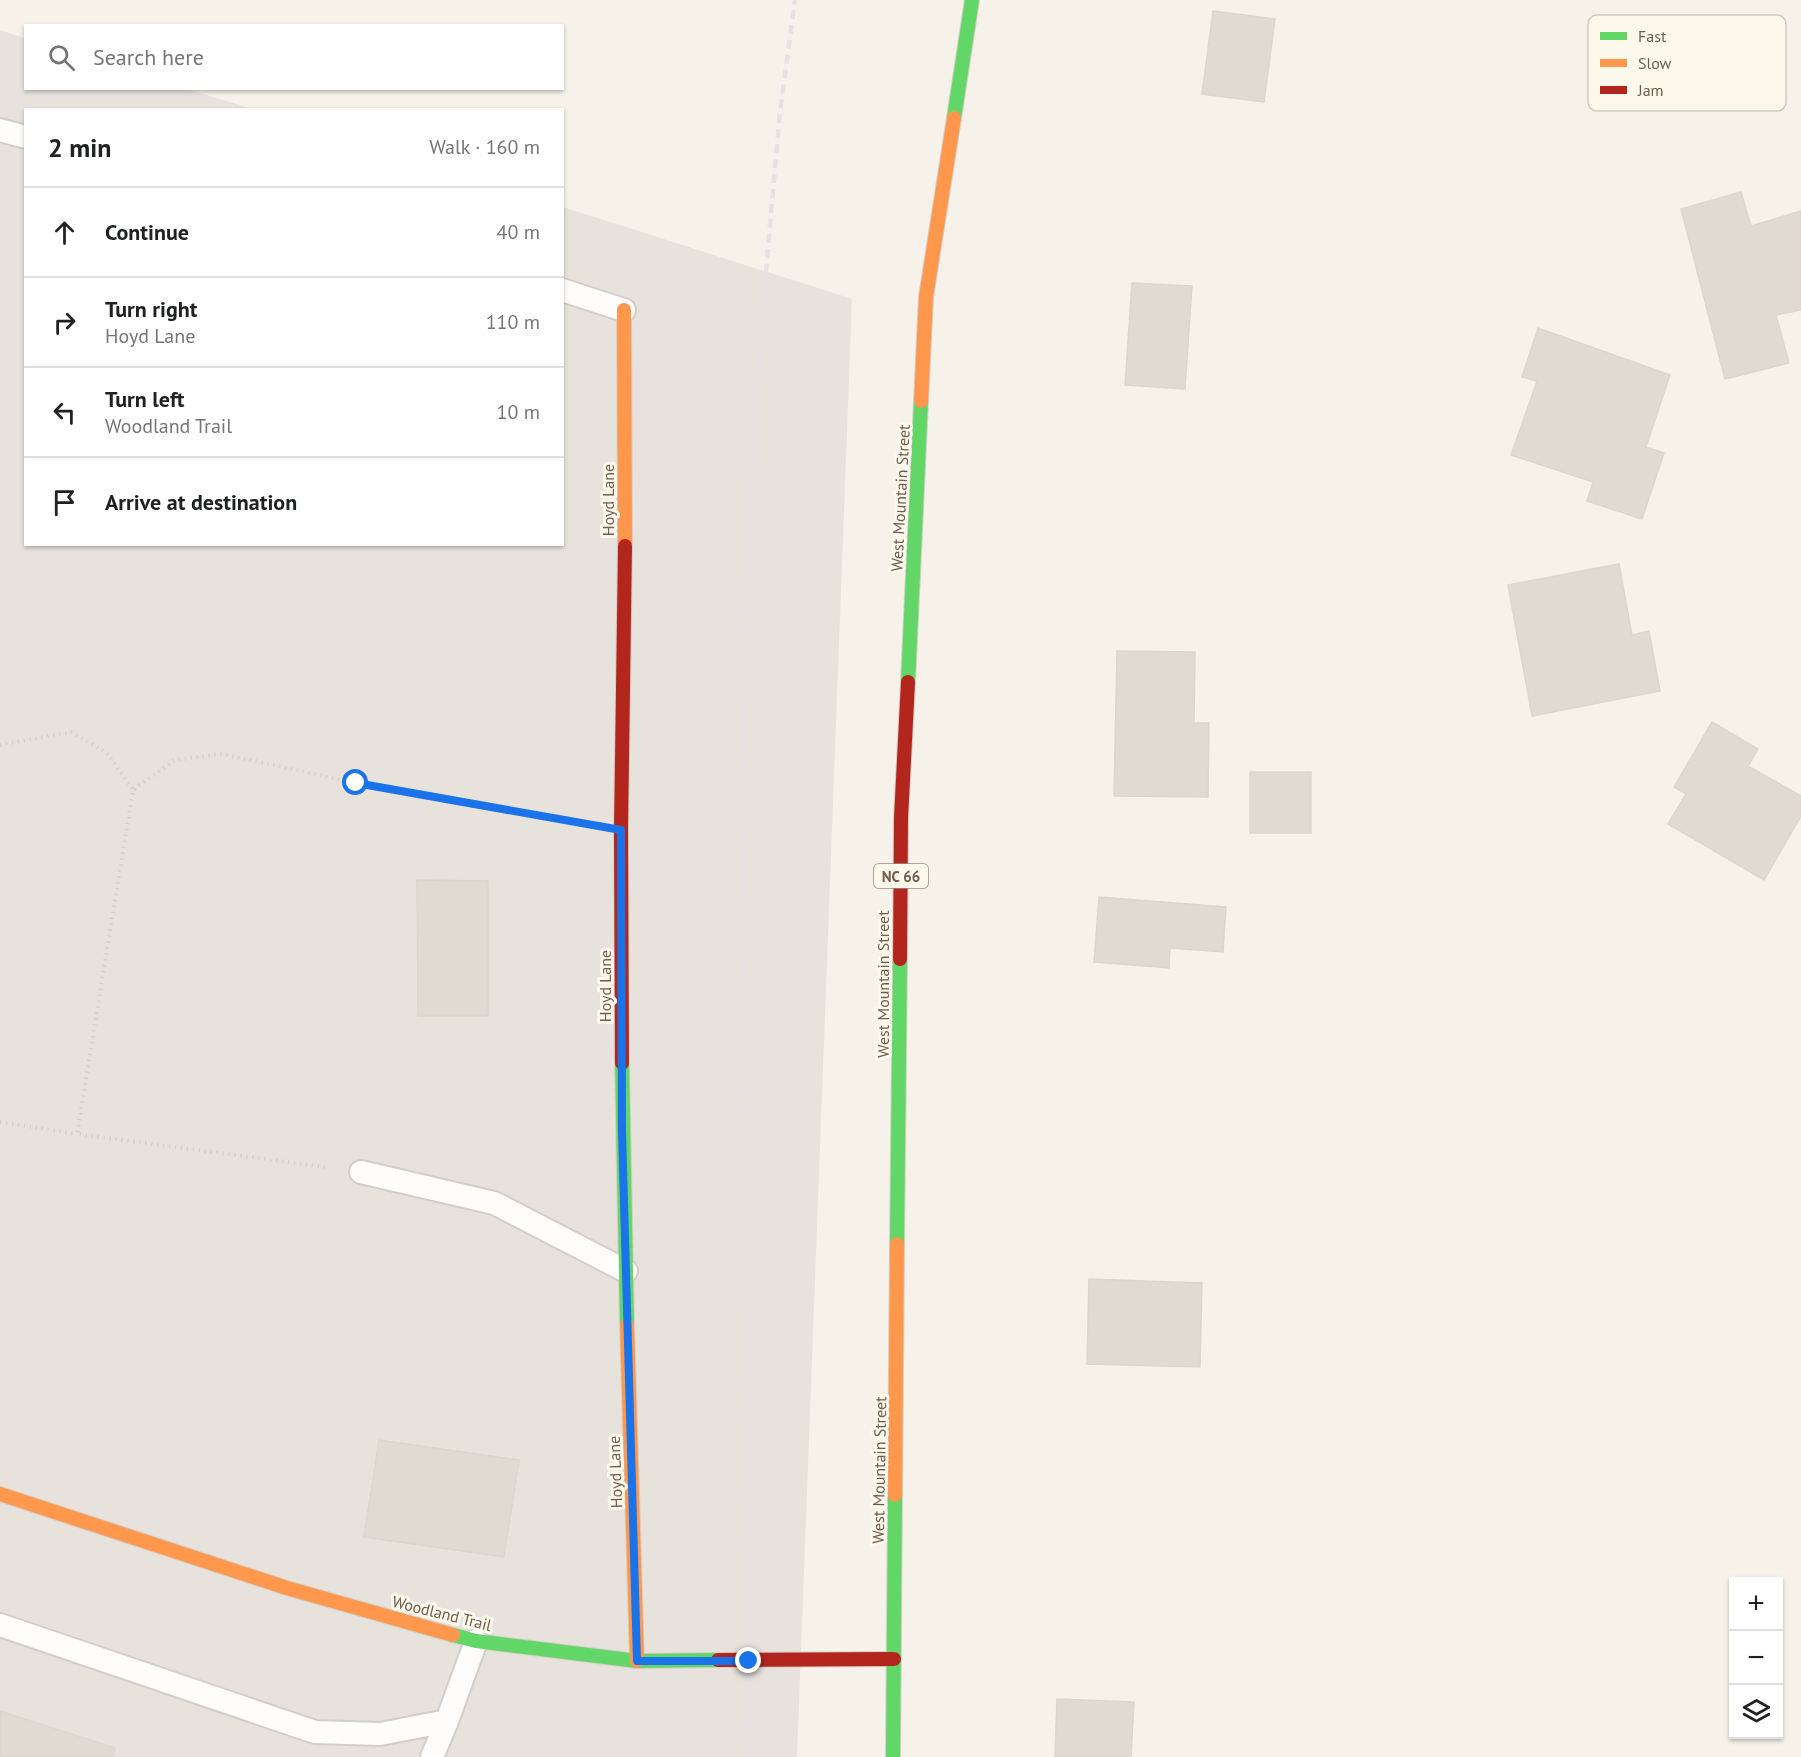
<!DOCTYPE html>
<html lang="en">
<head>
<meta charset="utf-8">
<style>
	:root { --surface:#fff; --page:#f6f6f6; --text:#202124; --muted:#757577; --line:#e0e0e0 }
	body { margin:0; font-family:"PT Sans",sans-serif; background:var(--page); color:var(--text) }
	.controls { position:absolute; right:18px; bottom:18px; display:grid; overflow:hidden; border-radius:0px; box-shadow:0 2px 4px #0004 }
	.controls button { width:54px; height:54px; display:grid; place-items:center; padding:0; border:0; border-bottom:2px solid var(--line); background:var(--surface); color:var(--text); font:30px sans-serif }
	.stop { position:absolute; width:18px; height:18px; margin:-14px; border:4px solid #1a73e8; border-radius:50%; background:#fff }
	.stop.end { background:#1a73e8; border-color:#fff; box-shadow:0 2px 6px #0008 }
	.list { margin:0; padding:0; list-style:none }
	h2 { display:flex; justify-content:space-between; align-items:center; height:78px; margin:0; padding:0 24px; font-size:26px }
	h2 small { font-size:20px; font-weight:400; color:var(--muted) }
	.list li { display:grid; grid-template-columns:39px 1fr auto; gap:18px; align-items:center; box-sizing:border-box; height:90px; padding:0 24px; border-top:2px solid var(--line) }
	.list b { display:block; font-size:22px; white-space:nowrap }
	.list p { margin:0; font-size:20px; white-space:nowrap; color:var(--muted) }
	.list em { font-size:20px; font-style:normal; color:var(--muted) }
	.icon { flex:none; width:33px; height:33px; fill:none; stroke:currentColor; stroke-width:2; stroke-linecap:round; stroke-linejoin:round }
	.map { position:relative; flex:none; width:1801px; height:1757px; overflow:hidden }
	.search { position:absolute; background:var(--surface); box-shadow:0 2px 4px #0004; left:24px; top:24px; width:540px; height:66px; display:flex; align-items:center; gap:15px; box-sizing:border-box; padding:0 21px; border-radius:0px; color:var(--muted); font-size:22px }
	.panel { position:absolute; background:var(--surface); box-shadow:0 2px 4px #0004; left:24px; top:108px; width:540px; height:438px; border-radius:0px }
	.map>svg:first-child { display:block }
</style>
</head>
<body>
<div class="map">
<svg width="1801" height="1757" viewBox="0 0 1801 1757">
	<rect width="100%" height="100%" fill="#f6f2ea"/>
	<path fill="#e7e2db" d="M 0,30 L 25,38 L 26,88 L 186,89 L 253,109 L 26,110 L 26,544 L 562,544 L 563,207 L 852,299 L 797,1757 L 0,1757 Z"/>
	<path fill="#e1dad2" stroke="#ded6cd" stroke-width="1.5" d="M 1213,11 L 1275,19 L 1264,102 L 1202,94 Z
		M 1741,192 L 1751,226 L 1801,211 L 1801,310 L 1776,315 L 1789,363 L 1725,379 L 1681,209 Z
		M 1132,283 L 1192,286 L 1185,389 L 1125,385 Z
		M 1538,328 L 1670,375 L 1646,447 L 1664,453 L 1642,519 L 1587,501 L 1593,482 L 1511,455 L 1537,381 L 1522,377 Z
		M 1619,564 L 1632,635 L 1649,631 L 1660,691 L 1532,716 L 1508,585 Z
		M 1117,651 L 1195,652 L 1194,723 L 1209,723 L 1208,797 L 1114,796 Z
		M 1712,722 L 1758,749 L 1748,766 L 1801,796 L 1801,816 L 1764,880 L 1668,824 L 1686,794 L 1674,787 Z
		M 1250,772 L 1311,772 L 1311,833 L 1250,833 Z
		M 417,880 L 488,881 L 488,1016 L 418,1016 Z
		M 1099,897 L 1226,907 L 1223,952 L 1170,948 L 1169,968 L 1094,962 Z
		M 1089,1279 L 1202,1283 L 1200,1367 L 1087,1364 Z
		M 379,1440 L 519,1460 L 504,1557 L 364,1537 Z
		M 1057,1699 L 1134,1702 L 1131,1757 L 1055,1757 Z
		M 0,1711 L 115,1748 L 113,1757 L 0,1757 Z"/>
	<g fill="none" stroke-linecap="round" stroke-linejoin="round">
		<defs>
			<path id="lane" d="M 0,130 L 26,137
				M 562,290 L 624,310
				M 361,1172 L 494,1203 L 626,1271
				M 0,1625 L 315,1732 L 380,1734 L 447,1721 L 476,1641
				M 432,1757 L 447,1721"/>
			<path id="fast" d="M 954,118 L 972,0
				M 908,682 L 921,401
				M 622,1063 L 627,1325
				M 897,1244 L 900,959
				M 453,1635 L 476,1641 L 637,1661 L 718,1660
				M 893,1757 L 895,1495"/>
			<path id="slow" d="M 624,310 L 625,546
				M 921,401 L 926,297 L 954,118
				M 627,1325 L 637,1661
				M 0,1494 L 287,1588 L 453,1635
				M 895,1495 L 897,1244"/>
			<path id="jam" d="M 900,959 L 901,818 L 908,682
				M 622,1063 L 621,830 L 625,546
				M 718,1660 L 894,1659"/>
		</defs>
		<use href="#lane" stroke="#d4cec8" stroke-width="26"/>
		<use href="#fast" stroke="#d4cec7" stroke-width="16"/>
		<use href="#slow" stroke="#d4cec7" stroke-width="16"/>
		<use href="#jam" stroke="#d4cec7" stroke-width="16"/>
		<path stroke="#d7d1cb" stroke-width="4" stroke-dasharray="1.5 4.5" stroke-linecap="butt" d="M 0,745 L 71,732 L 107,753 L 133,790
			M 0,1122 L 77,1134
			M 325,1167 L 77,1134 L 133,790 L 175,760 L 222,754 L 356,783 L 577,823"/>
		<use href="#lane" stroke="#fefdfc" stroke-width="22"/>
		<use href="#fast" stroke="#63d668" stroke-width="14"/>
		<use href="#slow" stroke="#ff974d" stroke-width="14"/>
		<use href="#jam" stroke="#b3261e" stroke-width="14"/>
		<path stroke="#e5e2e4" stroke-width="4.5" stroke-dasharray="9 6" stroke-linecap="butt" d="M 748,1757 L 745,784 L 746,603 L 759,350 L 780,112 L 795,0"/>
	</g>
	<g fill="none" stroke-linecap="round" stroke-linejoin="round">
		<path stroke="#1a73e8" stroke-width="8" d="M 356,783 L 621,830 L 622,1131 L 637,1661 L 749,1661"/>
	</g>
	<g text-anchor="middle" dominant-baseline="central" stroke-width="6" stroke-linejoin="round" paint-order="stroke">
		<rect fill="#fdf8ec" stroke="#9a8c7d" stroke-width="1.5" x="874" y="864" width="54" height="24" rx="4.5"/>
		<g font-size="15" font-weight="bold" fill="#705d4e">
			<text x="901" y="876">NC 66</text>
		</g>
		<g font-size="16" fill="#705d4e" stroke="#fdf8ec">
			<text transform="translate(900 498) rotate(-87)">West Mountain Street</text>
			<text transform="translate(608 500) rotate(-90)">Hoyd Lane</text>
			<text transform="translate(883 984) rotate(-90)">West Mountain Street</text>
			<text transform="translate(605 986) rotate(-90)">Hoyd Lane</text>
			<text transform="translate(879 1470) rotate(-89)">West Mountain Street</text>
			<text transform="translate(615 1472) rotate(-92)">Hoyd Lane</text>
			<text transform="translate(442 1613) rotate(14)">Woodland Trail</text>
		</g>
	</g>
	<rect x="1588" y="15" width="198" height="96" rx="9" fill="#fdf8ec" stroke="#d3cabd" stroke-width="1.5"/>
	<rect x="1600" y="32" width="27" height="8" fill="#63d668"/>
	<rect x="1600" y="59" width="27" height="8" fill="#ff974d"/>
	<rect x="1600" y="86" width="27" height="8" fill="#b3261e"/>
	<g font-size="16" fill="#705d4e">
		<text x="1638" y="42">Fast</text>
		<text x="1638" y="69">Slow</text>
		<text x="1638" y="96">Jam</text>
	</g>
</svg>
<div class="controls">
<button>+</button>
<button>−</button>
<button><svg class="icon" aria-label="layers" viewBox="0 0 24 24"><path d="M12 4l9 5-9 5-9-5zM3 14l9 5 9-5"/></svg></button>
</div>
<div class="stop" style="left:356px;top:783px"></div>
<div class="stop end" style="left:749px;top:1661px"></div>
<div class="search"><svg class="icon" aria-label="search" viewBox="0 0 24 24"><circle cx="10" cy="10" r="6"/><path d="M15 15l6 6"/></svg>Search here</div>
<section class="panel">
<h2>2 min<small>Walk · 160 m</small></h2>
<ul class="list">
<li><svg class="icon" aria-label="ahead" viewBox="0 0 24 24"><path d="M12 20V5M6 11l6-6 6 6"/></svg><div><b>Continue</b></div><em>40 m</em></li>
<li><svg class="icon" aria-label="right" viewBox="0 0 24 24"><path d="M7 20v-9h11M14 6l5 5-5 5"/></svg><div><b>Turn right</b><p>Hoyd Lane</p></div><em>110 m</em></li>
<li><svg class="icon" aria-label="left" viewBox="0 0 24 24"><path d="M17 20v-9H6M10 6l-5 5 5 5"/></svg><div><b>Turn left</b><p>Woodland Trail</p></div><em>10 m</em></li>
<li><svg class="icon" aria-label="arrive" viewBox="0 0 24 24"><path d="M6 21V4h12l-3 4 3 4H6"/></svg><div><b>Arrive at destination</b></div></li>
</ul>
</section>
</div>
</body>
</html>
